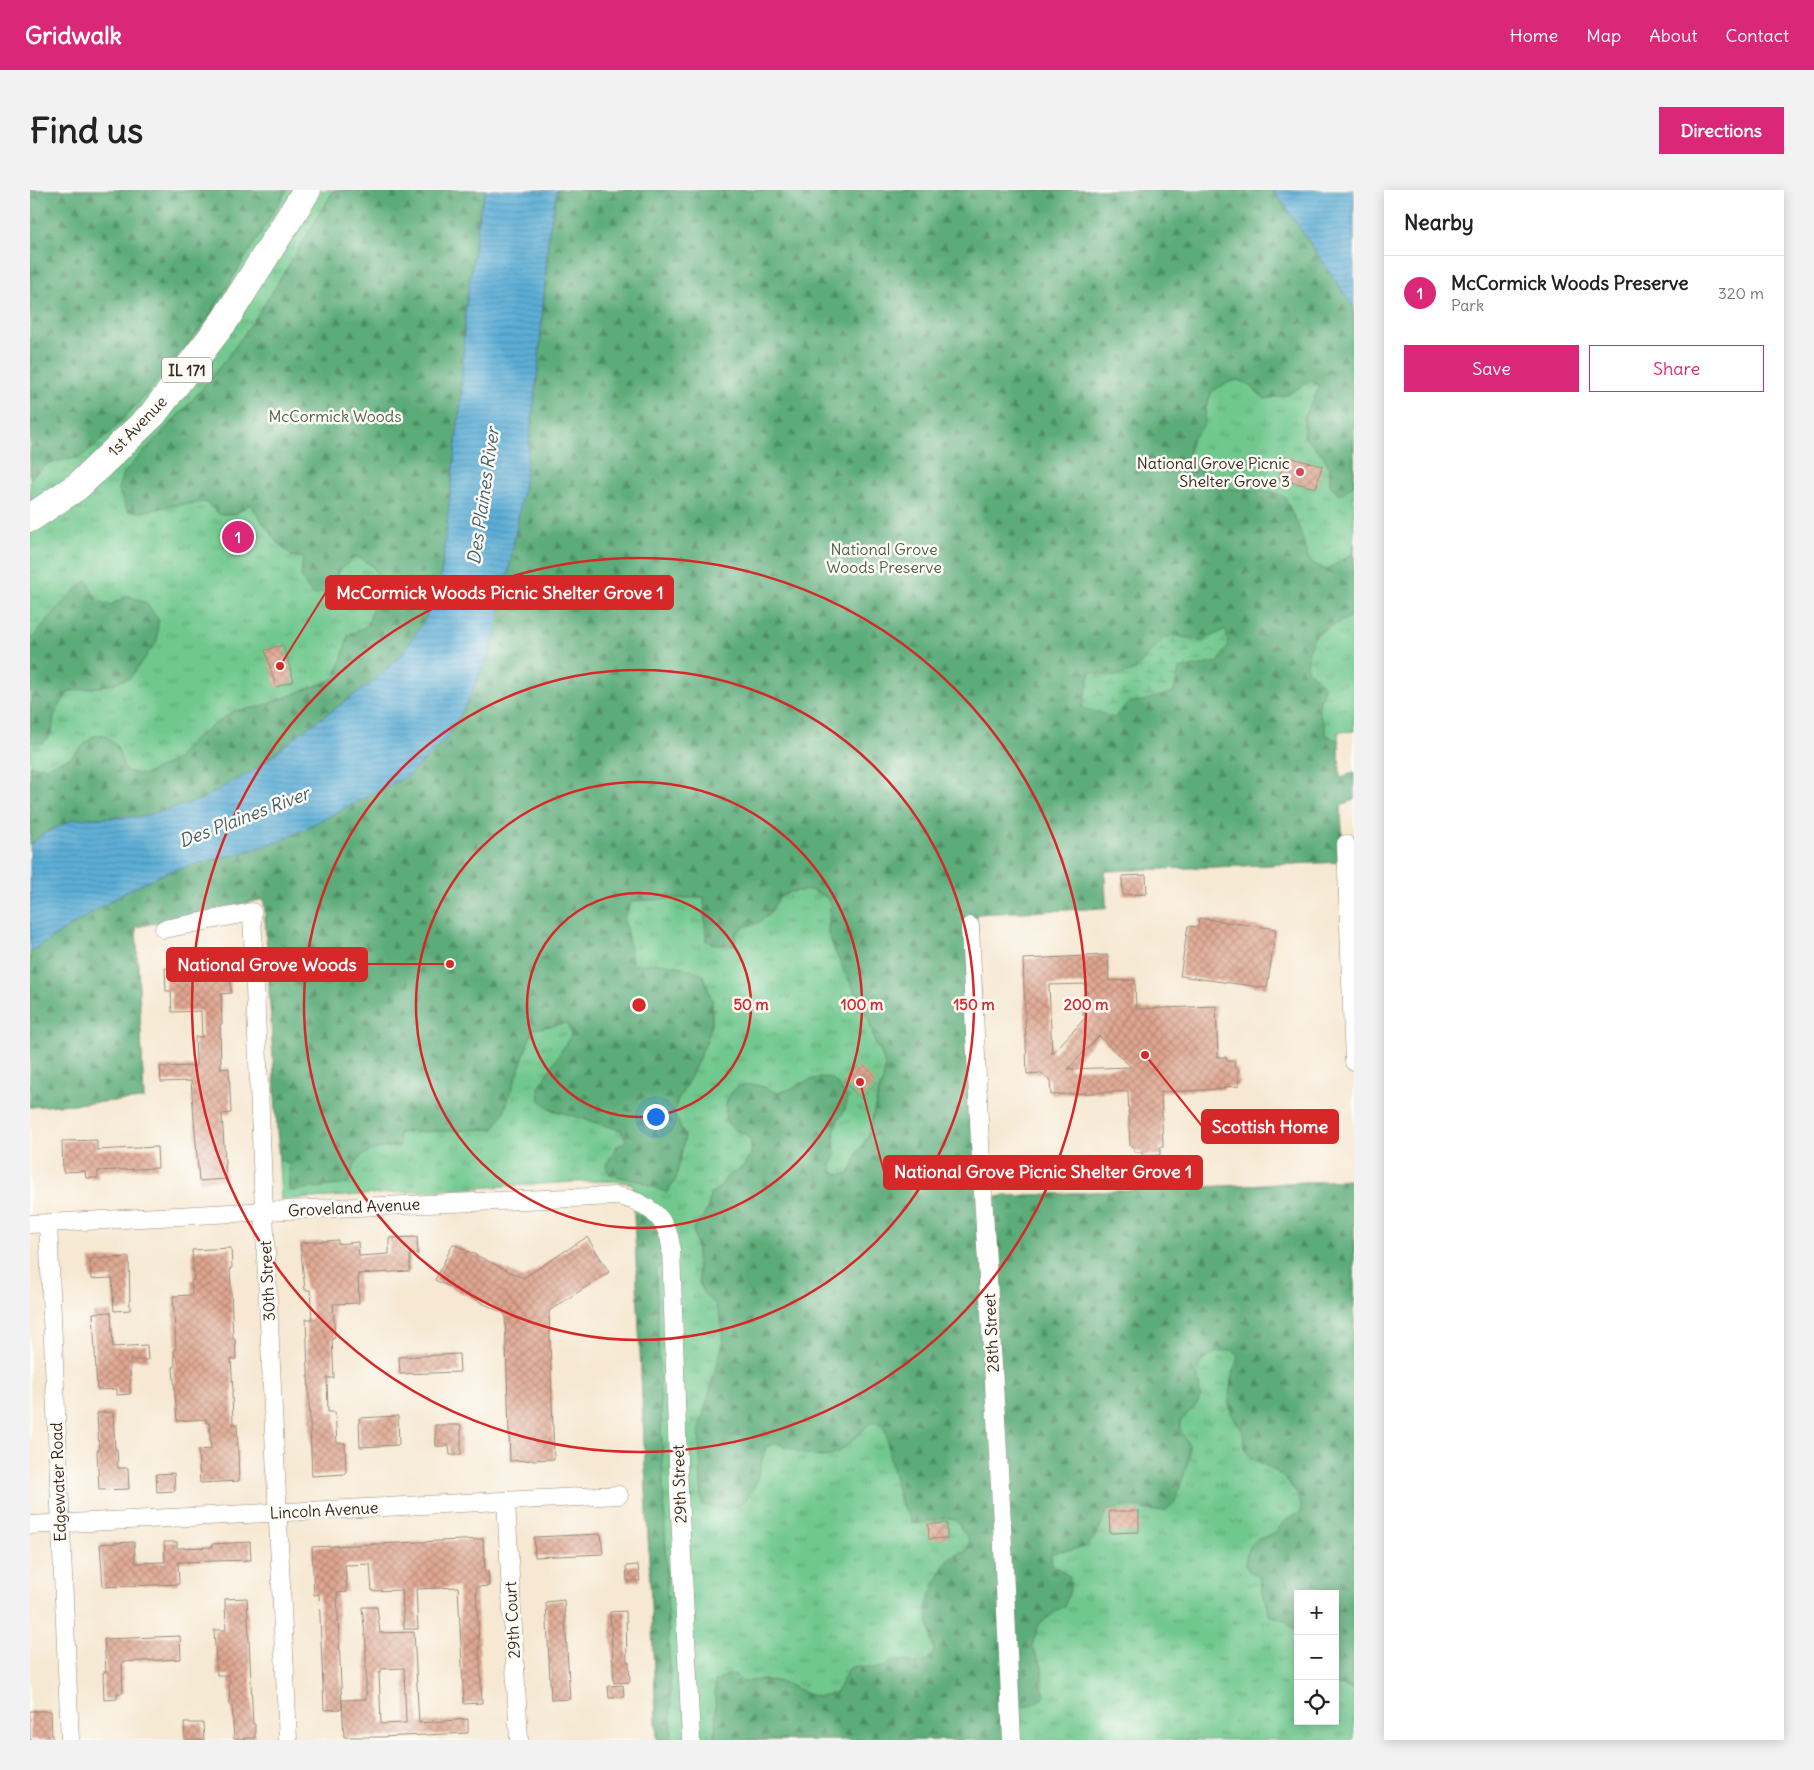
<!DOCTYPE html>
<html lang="en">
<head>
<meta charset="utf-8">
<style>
	:root { --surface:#fff; --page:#f2f2f2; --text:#222; --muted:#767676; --line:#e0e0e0; --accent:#db2777 }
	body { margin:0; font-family:Delius,sans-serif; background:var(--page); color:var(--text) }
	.controls { position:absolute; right:15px; bottom:15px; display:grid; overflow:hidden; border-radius:0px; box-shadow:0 2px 12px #0003 }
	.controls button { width:45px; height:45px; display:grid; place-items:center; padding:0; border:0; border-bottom:1px solid var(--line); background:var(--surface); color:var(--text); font:25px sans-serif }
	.you { position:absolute; left:625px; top:926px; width:18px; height:18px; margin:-12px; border:4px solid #fff; border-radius:50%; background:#1a73e8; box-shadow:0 0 0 8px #1a73e833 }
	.badge { display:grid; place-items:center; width:32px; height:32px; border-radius:50%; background:var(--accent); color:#fff; font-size:16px; font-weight:700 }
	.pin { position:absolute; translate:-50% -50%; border:2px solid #fff; box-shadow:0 1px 5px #0006 }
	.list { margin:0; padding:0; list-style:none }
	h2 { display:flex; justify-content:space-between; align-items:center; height:65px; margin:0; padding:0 20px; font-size:21px }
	h2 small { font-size:16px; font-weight:400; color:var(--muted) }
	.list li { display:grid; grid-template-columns:32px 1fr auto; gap:15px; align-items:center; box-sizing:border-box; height:75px; padding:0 20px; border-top:1px solid var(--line) }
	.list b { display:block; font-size:19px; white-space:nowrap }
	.list p { margin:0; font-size:16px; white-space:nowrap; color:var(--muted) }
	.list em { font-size:16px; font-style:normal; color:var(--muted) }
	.actions { display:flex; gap:10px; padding:15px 20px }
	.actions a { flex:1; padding:11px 0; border:1px solid var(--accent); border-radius:0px; text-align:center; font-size:18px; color:var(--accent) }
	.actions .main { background:var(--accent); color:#fff }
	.icon { flex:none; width:28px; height:28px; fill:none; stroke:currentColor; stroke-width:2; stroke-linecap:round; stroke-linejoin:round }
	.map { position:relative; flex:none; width:1324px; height:1550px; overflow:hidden; border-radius:0px }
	header { display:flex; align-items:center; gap:30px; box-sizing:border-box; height:70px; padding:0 25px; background:var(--accent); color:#fff }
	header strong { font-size:24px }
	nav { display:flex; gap:28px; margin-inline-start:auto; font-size:18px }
	.intro { display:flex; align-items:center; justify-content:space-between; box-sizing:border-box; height:120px; padding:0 30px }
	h1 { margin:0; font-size:35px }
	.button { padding:12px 22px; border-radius:0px; background:var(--accent); color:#fff; font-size:18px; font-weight:700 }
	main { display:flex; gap:30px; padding:0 30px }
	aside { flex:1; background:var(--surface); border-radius:0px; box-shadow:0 2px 12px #0003 }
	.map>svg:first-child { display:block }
</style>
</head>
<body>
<header>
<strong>Gridwalk</strong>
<nav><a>Home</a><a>Map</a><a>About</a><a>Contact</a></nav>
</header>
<div class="intro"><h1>Find us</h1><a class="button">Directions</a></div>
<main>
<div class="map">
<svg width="1324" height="1550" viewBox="0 0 1324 1550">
	<defs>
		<pattern id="grass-tufts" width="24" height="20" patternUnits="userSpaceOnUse" patternTransform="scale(1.25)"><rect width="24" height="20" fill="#70c88e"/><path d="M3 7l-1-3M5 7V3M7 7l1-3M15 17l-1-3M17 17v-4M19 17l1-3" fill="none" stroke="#5da373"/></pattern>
		<pattern id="forest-firs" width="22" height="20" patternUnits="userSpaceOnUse" patternTransform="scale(1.25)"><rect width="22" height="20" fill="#5cac79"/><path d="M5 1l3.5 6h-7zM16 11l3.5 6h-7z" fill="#4d8c63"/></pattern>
		<pattern id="wetland-marsh" width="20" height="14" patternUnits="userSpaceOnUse" patternTransform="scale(1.25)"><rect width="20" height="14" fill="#70c88e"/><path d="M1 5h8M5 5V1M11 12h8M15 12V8" fill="none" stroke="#5da373"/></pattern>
		<pattern id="water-rules" width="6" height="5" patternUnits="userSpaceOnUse" patternTransform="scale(1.25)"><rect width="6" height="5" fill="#5caed7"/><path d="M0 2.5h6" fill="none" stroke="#4d8eae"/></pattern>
		<pattern id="building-cross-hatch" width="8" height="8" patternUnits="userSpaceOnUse" patternTransform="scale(1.25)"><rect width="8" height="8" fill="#dfa690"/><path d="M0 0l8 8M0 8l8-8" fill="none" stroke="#b68775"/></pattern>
	</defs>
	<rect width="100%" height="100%" fill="#fdfcf7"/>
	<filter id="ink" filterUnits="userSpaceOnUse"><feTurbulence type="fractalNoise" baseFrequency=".02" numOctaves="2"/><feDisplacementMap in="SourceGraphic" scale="10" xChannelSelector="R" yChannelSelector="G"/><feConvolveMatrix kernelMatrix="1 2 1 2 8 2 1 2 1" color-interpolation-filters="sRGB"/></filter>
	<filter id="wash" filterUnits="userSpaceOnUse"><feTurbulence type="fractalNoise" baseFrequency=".0096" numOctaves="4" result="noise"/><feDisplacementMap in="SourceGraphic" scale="20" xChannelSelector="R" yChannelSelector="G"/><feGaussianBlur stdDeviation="1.12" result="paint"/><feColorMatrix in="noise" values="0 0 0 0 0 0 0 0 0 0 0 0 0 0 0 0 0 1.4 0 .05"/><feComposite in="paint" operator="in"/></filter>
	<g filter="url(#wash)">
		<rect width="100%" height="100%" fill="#f6e8d2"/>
		<path fill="url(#grass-tufts)" stroke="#567956" fill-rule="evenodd" d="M 0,0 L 456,0 L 450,20 L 411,386 L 372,464 L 13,644 L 0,655 Z
			M 527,0 L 1244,0 L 1324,117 L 1324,541 L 1308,542 L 1313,672 L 1075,681 L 1076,718 L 946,724 L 958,1007 L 1322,990 L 1324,1035 L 1324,1550 L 627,1550 L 603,994 L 585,991 L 544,992 L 251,1010 L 234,709 L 106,737 L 114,909 L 0,917 L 0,762 L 95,702 L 476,398 L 494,294 L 508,180 ZM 1268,1404 L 1305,1404 L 1305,1531 L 1268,1531 Z"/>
		<path fill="url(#forest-firs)" stroke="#4c6b4c" d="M 0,0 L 257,0 L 177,130 L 112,209 L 80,242 L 51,267 L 19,273 L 0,288 Z
			M 304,0 L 456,0 L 450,20 L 435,123 L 431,208 L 411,386 L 394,431 L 372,464 L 345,490 L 269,544 L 226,579 L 168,611 L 114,626 L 44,629 L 13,644 L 0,655 L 0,576 L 17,577 L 41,567 L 62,547 L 73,544 L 87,556 L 95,581 L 114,585 L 146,570 L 164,549 L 204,521 L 229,517 L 304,489 L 311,472 L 318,446 L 338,435 L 350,392 L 343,376 L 326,366 L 311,379 L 297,402 L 282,405 L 271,386 L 273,368 L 262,366 L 246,351 L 220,314 L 206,324 L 189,324 L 175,312 L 140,316 L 112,322 L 98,321 C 89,303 84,298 96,281 C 124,250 155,220 181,188 C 229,130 265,64 304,0 Z
			M 527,0 L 1244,0 L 1324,117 L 1324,294 L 1310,305 L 1300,295 L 1300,278 L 1293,265 L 1274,247 L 1274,227 L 1290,196 L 1280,191 L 1257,205 L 1235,209 C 1211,187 1211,185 1182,201 L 1176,218 L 1174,235 L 1161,250 L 1158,268 L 1169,279 L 1185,287 L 1201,299 L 1238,301 L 1255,307 L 1271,343 L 1279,371 L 1296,380 L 1323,364 L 1324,354 L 1324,420 L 1322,426 C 1290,443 1279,438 1277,479 L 1294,496 C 1293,503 1289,510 1289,516 C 1288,527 1296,534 1296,545 L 1309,551 L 1310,587 L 1324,583 L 1324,610 L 1311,615 L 1313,672 L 1075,681 L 1076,718 L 946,724 L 958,1007 L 1322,990 L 1324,1035 L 1324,1500 L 1305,1494 L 1305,1404 L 1268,1404 L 1268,1446 L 1257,1431 L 1239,1425 C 1239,1412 1234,1411 1232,1402 C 1230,1396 1231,1391 1229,1386 L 1220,1382 L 1215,1375 C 1218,1346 1225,1353 1245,1342 C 1250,1338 1252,1334 1256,1330 C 1260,1327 1267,1325 1271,1322 C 1273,1304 1254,1286 1239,1277 C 1233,1274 1224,1271 1219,1265 C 1214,1259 1214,1251 1213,1243 C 1210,1234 1202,1228 1200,1219 C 1196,1205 1205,1180 1208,1166 L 1203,1160 C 1190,1160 1171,1166 1168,1180 C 1166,1189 1171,1199 1170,1207 C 1168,1217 1156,1224 1150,1232 L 1150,1239 L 1159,1255 L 1159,1268 L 1145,1312 L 1136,1320 L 1124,1321 L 1099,1316 L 1077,1321 C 1069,1337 1066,1357 1045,1359 C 1034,1361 1032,1359 1021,1364 L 1022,1374 L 1040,1387 L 1040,1399 L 1035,1415 L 1009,1434 L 1002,1456 L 1012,1477 L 1012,1495 L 1015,1506 C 1006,1513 998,1518 987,1516 L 975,1550 L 686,1550 L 685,1492 L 697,1485 L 706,1486 L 713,1492 C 726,1490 740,1488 753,1493 C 775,1500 780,1512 806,1502 L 819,1478 L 827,1476 L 845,1479 L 855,1476 L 861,1471 L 875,1471 L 886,1474 L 898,1471 L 904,1461 L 896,1416 L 913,1377 L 925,1364 L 937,1360 C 941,1348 939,1349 932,1340 C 930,1338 930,1335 928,1333 C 918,1323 905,1331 894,1333 C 891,1334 886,1333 883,1333 L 870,1312 L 860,1269 L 856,1242 L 851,1234 L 841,1233 C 831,1242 813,1262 800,1266 C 783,1270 762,1258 746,1253 L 736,1257 C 728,1281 727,1315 696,1319 C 689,1319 679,1316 672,1315 L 669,1240 L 693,1153 L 691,1130 L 685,1114 L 673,1103 L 669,1092 L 666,1054 L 663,1038 C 674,1029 679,1019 680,1004 L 690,997 L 696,987 L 713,977 L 721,964 L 721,951 L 716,944 L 705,940 L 695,931 C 696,925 695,920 696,915 C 701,888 728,892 747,903 C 768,899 775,887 800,887 L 809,896 L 817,907 L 815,920 L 808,930 L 804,942 L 805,967 L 801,975 L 803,983 L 811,985 L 820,984 L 828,962 L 838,947 L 848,904 L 853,890 L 855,875 L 851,862 L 844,851 L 839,830 L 805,762 L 798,742 L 800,720 L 799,712 L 795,706 L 781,700 L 759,702 L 750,707 L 737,726 L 728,733 L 714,737 L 706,743 L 705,755 L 687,755 L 676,751 L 674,707 L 602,711 L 594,728 L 603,775 L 630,773 L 652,777 L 673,785 L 682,810 L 682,832 L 677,850 L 660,888 L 647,912 L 644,923 L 655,946 L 646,989 L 637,1003 L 613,992 L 580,985 L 576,975 L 587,956 L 596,951 L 591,940 L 519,919 L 510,910 L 509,897 L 541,845 L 538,833 L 503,839 L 474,922 L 464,939 L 369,943 L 369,956 C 337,959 327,961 318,994 L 259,1001 L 259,973 L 249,970 L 234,709 L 106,737 L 114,909 L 0,917 L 0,762 L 95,702 L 137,682 L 211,663 L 476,398 L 494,294 L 508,180 L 519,41 Z
			M 57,390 L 67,411 L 80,415 L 99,406 L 116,413 L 128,429 L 127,451 L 100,488 L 70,497 L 39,501 L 24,525 L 22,543 L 13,553 L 0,552 L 0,515 L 3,508 L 0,508 L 0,450 L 35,410 Z
			M 604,1024 C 634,1034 631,1046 634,1074 L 626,1080 L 642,1550 L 627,1550 Z"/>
		<path fill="url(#wetland-marsh)" stroke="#567956" d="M 1196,439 L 1198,455 L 1189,472 L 1149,479 L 1144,502 L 1112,511 L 1099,512 L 1084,528 L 1052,517 L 1061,482 L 1082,487 L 1104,481 L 1133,449 L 1143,445 L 1173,451 Z"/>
		<path fill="url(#water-rules)" stroke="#4c6c7a" d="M 456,0 L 527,0 L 519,41 L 508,180 L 494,294 L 476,398 L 461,459 L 438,511 L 417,548 L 379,585 L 253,650 L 211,663 L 137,682 L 95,702 L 0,762 L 0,655 L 13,644 L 44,629 L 114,626 L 168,611 L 226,579 L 269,544 L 345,490 L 372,464 L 394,431 L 411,386 L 431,208 L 435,123 L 450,20 Z
			M 1244,0 L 1324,0 L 1324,117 L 1318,109 Z"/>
		<g id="blocks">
			<path fill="url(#building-cross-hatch)" fill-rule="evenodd" d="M 1255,266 L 1292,276 L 1286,298 L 1249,289 Z
				M 253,455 L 264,491 L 246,497 L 235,460 Z
				M 1116,685 L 1117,704 L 1093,705 L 1092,686 Z
				M 1169,728 L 1246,739 L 1237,798 L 1150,786 L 1158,736 L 1168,737 Z
				M 1078,765 L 1079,791 L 1105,790 L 1106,819 L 1186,816 L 1188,867 L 1196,867 L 1197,871 L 1204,871 L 1205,878 L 1208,878 L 1209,896 L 1194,897 L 1194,899 L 1131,902 L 1133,957 L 1130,957 L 1130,965 L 1112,966 L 1112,962 L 1104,962 L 1104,956 L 1100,956 L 1098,901 L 1021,905 L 1020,890 L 1011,883 L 997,884 L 993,769 ZM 1056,794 L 1058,818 L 1052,824 L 1056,827 L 1022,864 L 1019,795 ZM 1069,846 L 1101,877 L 1038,879 Z
				M 200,768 L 201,803 L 191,804 L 192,834 L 190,834 L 191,879 L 199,878 L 201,923 L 192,924 L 196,989 L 169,991 L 161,891 L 131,892 L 130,877 L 166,876 L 165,847 L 172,847 L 171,821 L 142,822 L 141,801 L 136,801 L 135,778 L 174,776 L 174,769 Z
				M 828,876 L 846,893 L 831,909 L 813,891 Z
				M 67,950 L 67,960 L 127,957 L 128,978 L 68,981 L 68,988 L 56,988 L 55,981 L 33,982 L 32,951 Z
				M 387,1047 L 388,1064 L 380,1064 L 380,1081 L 328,1084 L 329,1113 L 303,1114 L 305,1148 L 302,1149 L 304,1188 L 297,1188 L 298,1222 L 305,1222 L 307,1253 L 315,1253 L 316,1284 L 282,1286 L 276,1129 L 282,1129 L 280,1100 L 275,1100 L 270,1053 L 308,1050 L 308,1054 L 328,1052 L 329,1066 L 359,1064 L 359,1048 Z
				M 557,1047 L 579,1082 L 519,1121 L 524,1269 L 480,1271 L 475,1124 L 405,1090 L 423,1054 L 493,1088 Z
				M 201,1058 L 202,1078 L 200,1078 L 203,1149 L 205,1149 L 206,1169 L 201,1169 L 203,1201 L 202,1201 L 203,1234 L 207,1234 L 209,1291 L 170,1293 L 168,1260 L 181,1259 L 179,1233 L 176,1233 L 176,1229 L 147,1231 L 143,1177 L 145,1177 L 144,1159 L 146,1159 L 143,1106 L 162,1105 L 161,1090 L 164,1090 L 162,1060 Z
				M 99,1067 L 100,1120 L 84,1121 L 82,1088 L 61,1089 L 60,1069 Z
				M 81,1122 L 83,1157 L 117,1155 L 118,1170 L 100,1170 L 100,1204 L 87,1205 L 87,1199 L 67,1200 L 63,1123 Z
				M 429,1164 L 430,1182 L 370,1184 L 369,1167 Z
				M 83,1222 L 85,1259 L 87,1259 L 88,1278 L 98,1278 L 99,1299 L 69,1300 L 67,1260 L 69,1260 L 67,1223 Z
				M 368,1226 L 369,1255 L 330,1257 L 329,1228 Z
				M 405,1235 L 431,1235 L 431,1265 L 420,1265 L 419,1256 L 406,1256 Z
				M 144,1283 L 145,1301 L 127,1302 L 126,1284 Z
				M 1079,1321 L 1109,1321 L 1109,1342 L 1080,1343 Z
				M 917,1333 L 917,1348 L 899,1349 L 898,1334 Z
				M 571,1344 L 573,1364 L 505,1367 L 504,1347 Z
				M 453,1349 L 455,1381 L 458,1381 L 459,1396 L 446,1397 L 452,1513 L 434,1514 L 428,1397 L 386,1399 L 388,1439 L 374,1439 L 372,1400 L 342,1401 L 340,1374 L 315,1375 L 317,1402 L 307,1403 L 312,1519 L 294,1520 L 289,1404 L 284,1405 L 282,1357 Z
				M 104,1352 L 105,1373 L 135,1372 L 134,1352 L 147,1352 L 147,1358 L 182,1357 L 182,1354 L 220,1352 L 221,1370 L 148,1372 L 149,1394 L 73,1397 L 70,1354 Z
				M 608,1375 L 610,1391 L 597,1391 L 596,1376 Z
				M 217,1408 L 223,1534 L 225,1534 L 225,1548 L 204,1549 L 202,1516 L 200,1516 L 199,1485 L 187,1485 L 184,1440 L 196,1440 L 195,1409 Z
				M 534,1410 L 540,1509 L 521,1510 L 516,1412 Z
				M 332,1417 L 347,1417 L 350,1443 L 384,1442 L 389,1533 L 438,1529 L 438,1543 L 351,1547 L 314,1547 L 312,1510 L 336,1509 L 336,1455 ZM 374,1478 L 376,1533 L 351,1534 L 349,1482 L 351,1482 L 351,1479 Z
				M 596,1421 L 597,1472 L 599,1472 L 600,1492 L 584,1493 L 580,1422 Z
				M 150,1446 L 151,1469 L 92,1472 L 93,1503 L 87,1503 L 87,1509 L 74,1510 L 73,1482 L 76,1482 L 74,1449 Z
				M 593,1495 L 594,1507 L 579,1508 L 578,1496 Z
				M 0,1521 L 21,1521 L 22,1550 L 0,1550 Z
				M 154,1533 L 173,1533 L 174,1550 L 155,1550 Z"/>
		</g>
	</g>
	<g filter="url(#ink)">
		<use href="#blocks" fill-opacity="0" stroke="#988978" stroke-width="1"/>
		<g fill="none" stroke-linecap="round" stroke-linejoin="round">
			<defs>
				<path id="minor" d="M 1316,654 L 1324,872
					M 940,736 L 950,952 L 971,1314 L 982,1550
					M 134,739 L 222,722 L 234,1021 L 258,1550
					M 18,1033 L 40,1550
					M 0,1034 L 257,1020 L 587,1006 C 615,1011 638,1027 641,1057 L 649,1302 L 661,1550
					M 476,1311 L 489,1550
					M 0,1335 L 589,1305"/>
				<path id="primary" d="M 0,328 L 48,296 L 123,224 L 195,130 L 277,0"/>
			</defs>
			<use href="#minor" stroke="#988978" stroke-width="19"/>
			<use href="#primary" stroke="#988978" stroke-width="29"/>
			<use href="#minor" stroke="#fff" stroke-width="18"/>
			<use href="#primary" stroke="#fff" stroke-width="28"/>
		</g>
	</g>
	<g fill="none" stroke="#d62828" stroke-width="2.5">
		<circle cx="609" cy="815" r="112"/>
		<circle cx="609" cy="815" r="223"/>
		<circle cx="609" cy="815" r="335"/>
		<circle cx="609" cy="815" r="447"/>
	</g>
	<circle fill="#d1495b" stroke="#fdfcf7" stroke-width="2" cx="1270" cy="282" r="5"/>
	<g text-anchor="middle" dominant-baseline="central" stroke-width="5" stroke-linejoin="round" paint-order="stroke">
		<rect fill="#fdfcf7" stroke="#75695f" stroke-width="1" x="132" y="167.5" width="50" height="25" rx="4"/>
		<g font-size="15" font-weight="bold" fill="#3b2a1e">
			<text x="157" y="180">IL 171</text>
		</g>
		<g font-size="16" fill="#4e6145" stroke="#fdfcf7">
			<text x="305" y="226">McCormick Woods</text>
			<text x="854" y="359">National Grove<tspan x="854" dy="18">Woods Preserve</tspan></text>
		</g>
		<g font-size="16" fill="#3b2a1e" stroke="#fdfcf7">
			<text transform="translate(107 236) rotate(-46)">1st Avenue</text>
			<text transform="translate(324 1017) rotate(-3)">Groveland Avenue</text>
			<text transform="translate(237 1091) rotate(-93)">30th Street</text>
			<text transform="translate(961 1143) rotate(-93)">28th Street</text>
			<text transform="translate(28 1292) rotate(-92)">Edgewater Road</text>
			<text transform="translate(649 1294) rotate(-92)">29th Street</text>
			<text transform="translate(294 1320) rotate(-3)">Lincoln Avenue</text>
			<text transform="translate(482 1430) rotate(-93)">29th Court</text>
		</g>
		<g font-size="16" fill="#3b2a1e" stroke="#fdfcf7" text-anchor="end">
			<text x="1260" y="273">National Grove Picnic<tspan x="1260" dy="18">Shelter Grove 3</tspan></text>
		</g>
		<g font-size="18" font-style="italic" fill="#485f68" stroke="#fdfcf7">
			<text transform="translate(453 306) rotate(-82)">Des Plaines River</text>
			<text transform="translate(214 627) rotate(-21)">Des Plaines River</text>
		</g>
	</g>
	<circle cx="609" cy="815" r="8" fill="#d62828" stroke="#fdfcf7" stroke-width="2.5"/>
	<g font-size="15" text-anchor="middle" font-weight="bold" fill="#d62828" stroke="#fdfcf7" stroke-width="5" stroke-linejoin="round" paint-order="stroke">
		<text x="721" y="820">50 m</text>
		<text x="832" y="820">100 m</text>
		<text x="944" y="820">150 m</text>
		<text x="1056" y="820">200 m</text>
	</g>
	<path fill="none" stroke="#d62828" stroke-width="2" d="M250 476L296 402M420 774L337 774M1115 865L1172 936M830 892L854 982"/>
	<g fill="#d62828" stroke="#fdfcf7" stroke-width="2">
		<circle cx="250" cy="476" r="5"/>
		<circle cx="420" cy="774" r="5"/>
		<circle cx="1115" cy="865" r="5"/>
		<circle cx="830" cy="892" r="5"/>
	</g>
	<g fill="#d62828" stroke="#d62828" stroke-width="2">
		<rect x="296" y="386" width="347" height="33" rx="5"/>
		<rect x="137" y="758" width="200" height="33" rx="5"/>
		<rect x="1172" y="920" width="136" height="33" rx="5"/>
		<rect x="854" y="966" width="318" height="33" rx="5"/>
	</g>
	<g font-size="18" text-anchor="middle" font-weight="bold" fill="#fff">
		<text x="470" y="409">McCormick Woods Picnic Shelter Grove 1</text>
		<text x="237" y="781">National Grove Woods</text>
		<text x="1240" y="943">Scottish Home</text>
		<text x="1013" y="988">National Grove Picnic Shelter Grove 1</text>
	</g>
</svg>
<div class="controls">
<button>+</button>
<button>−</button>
<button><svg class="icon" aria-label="locate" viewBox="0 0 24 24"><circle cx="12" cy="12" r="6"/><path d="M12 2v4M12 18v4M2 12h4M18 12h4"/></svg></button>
</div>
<div class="you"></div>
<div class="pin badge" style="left:208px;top:347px">1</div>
</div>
<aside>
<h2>Nearby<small></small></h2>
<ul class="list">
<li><span class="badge">1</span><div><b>McCormick Woods Preserve</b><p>Park</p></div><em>320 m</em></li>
</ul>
<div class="actions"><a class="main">Save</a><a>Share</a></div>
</aside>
</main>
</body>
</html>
